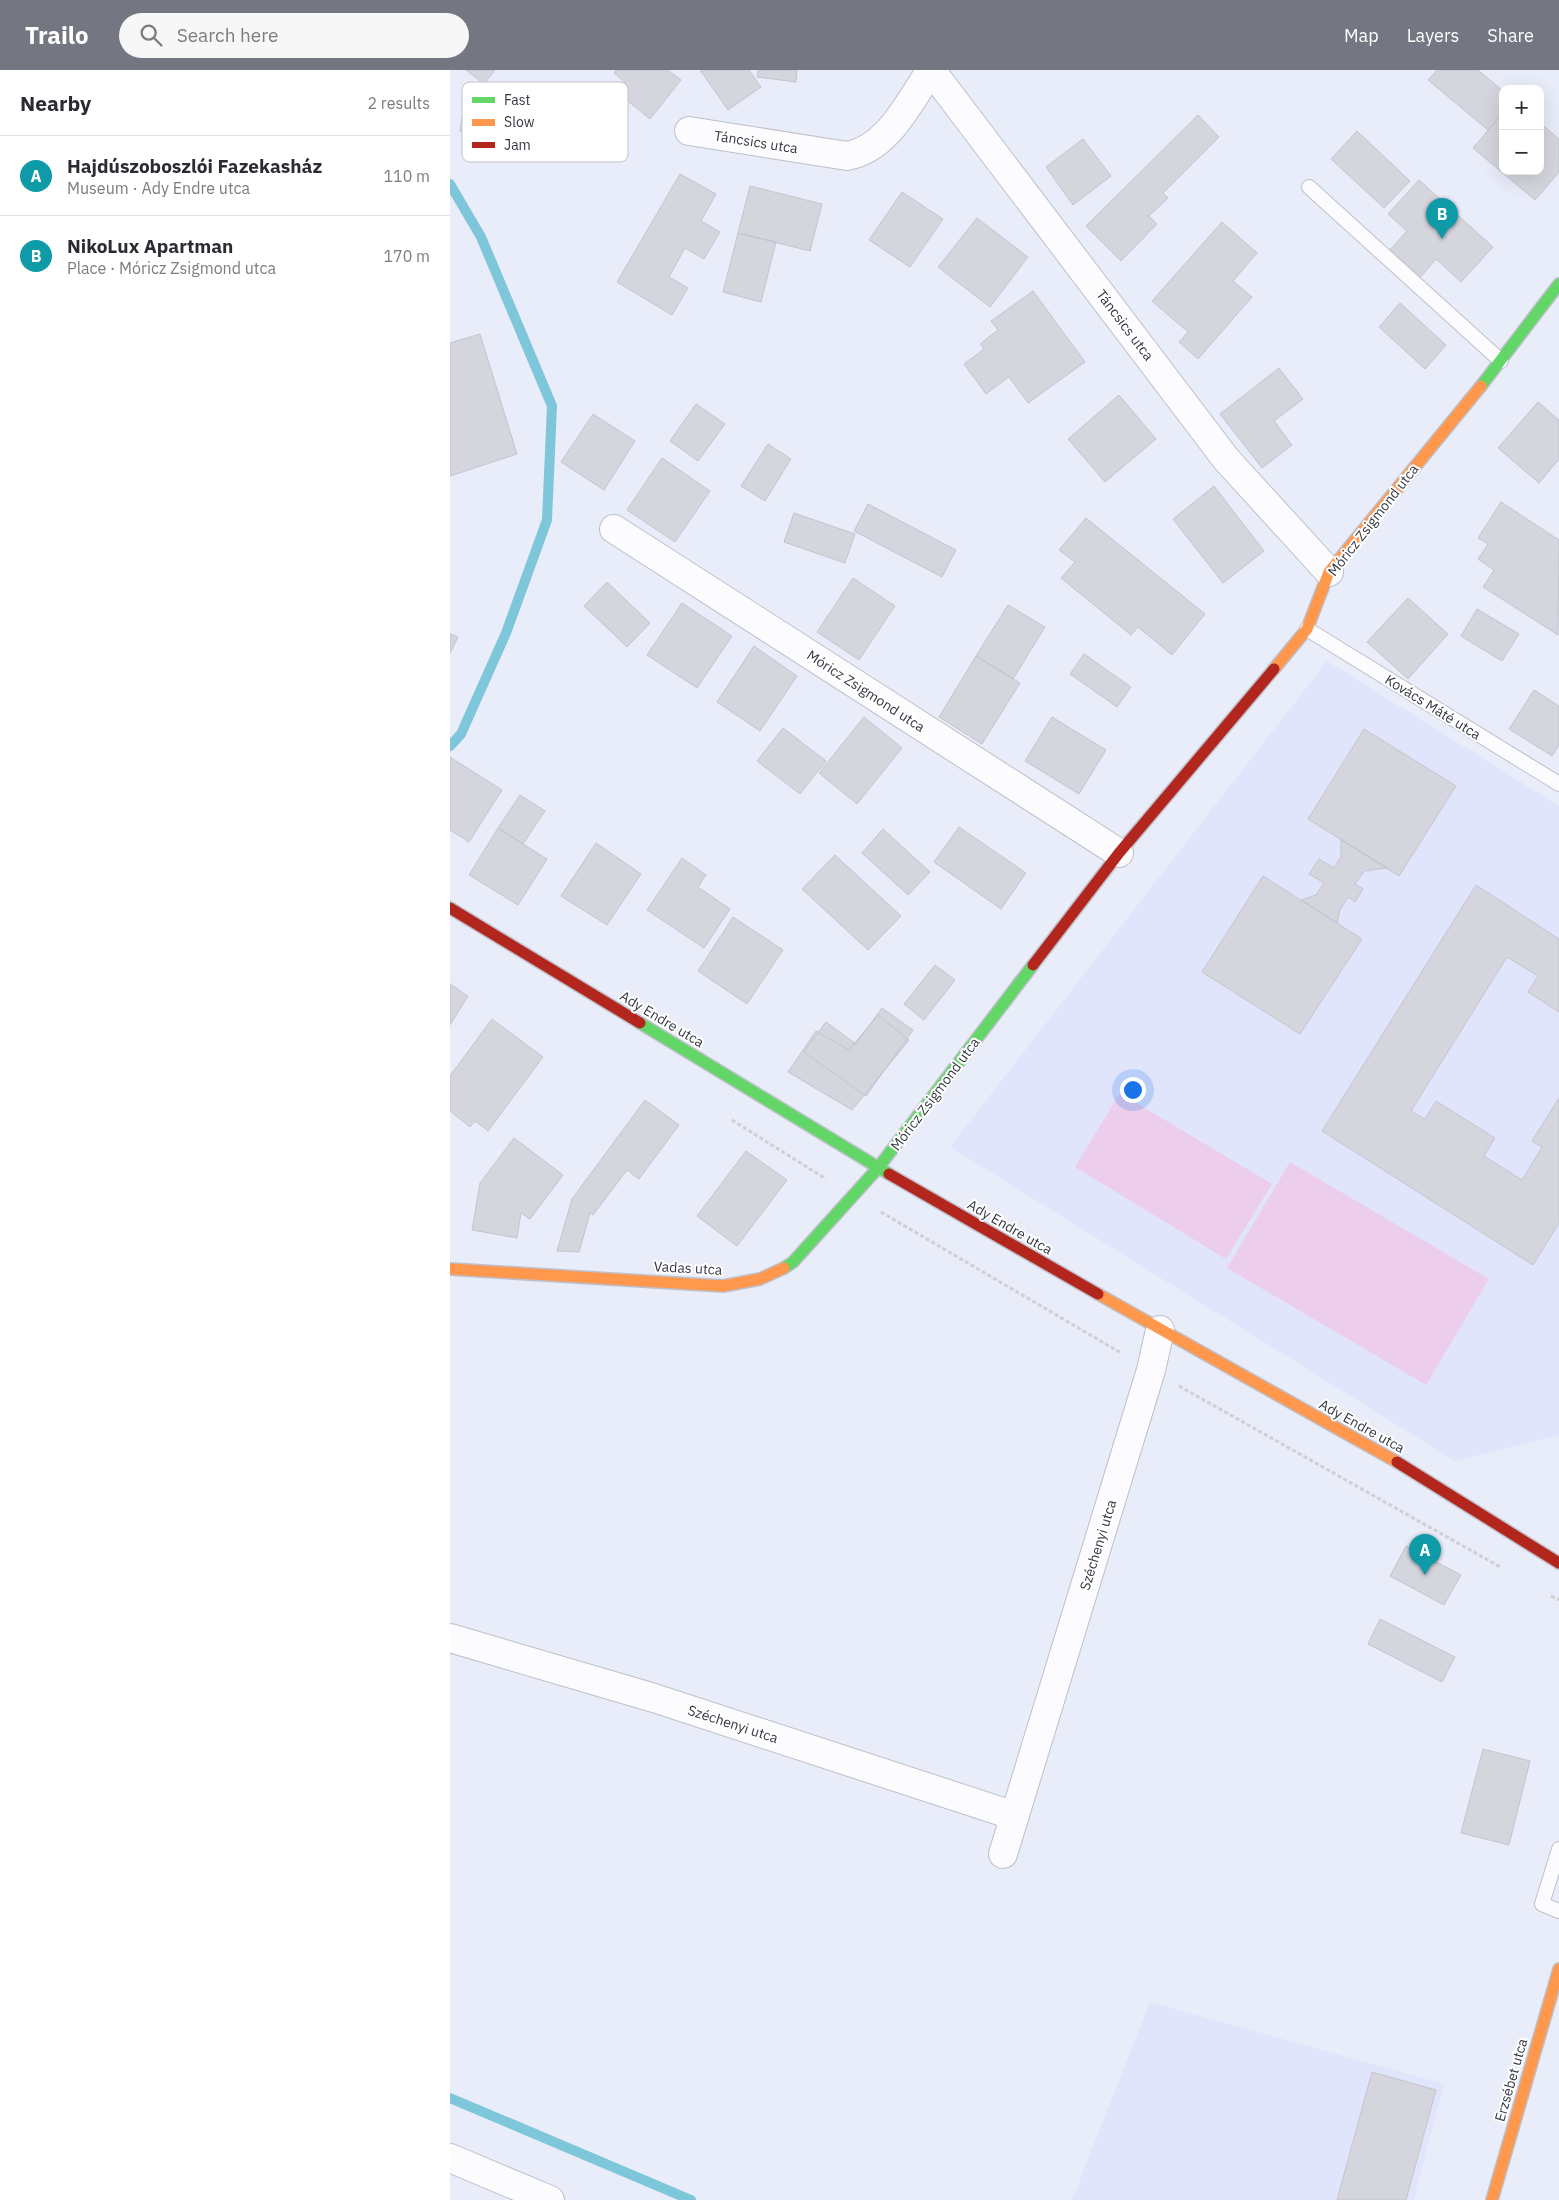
<!DOCTYPE html>
<html lang="en">
<head>
<meta charset="utf-8">
<style>
	:root { --surface:#fff; --page:#f7f7f7; --text:#2b2b33; --muted:#7c7c81; --line:#e1e1e2; --accent:#747681 }
	body { margin:0; font-family:"IBM Plex Sans",sans-serif; background:var(--page); color:var(--text) }
	.controls { position:absolute; right:15px; top:15px; display:grid; overflow:hidden; border-radius:10px; box-shadow:0 5px 20px #0002 }
	.controls button { width:45px; height:45px; display:grid; place-items:center; padding:0; border:0; border-bottom:1px solid var(--line); background:var(--surface); color:var(--text); font:25px sans-serif }
	.you { position:absolute; left:682px; top:1019px; width:18px; height:18px; margin:-12px; border:4px solid #fff; border-radius:50%; background:#1a73e8; box-shadow:0 0 0 8px #1a73e833 }
	.badge { display:grid; place-items:center; width:32px; height:32px; border-radius:50%; background:var(--accent); color:#fff; font-size:16px; font-weight:700 }
	.pin { position:absolute; translate:-50% -41px; filter:drop-shadow(0 1px 2px #0008) }
	.pin::after { content:''; position:absolute; top:26px; width:18px; height:15px; background:inherit; clip-path:polygon(0 0,100% 0,50% 100%) }
	.list { margin:0; padding:0; list-style:none }
	h2 { display:flex; justify-content:space-between; align-items:center; height:65px; margin:0; padding:0 20px; font-size:21px }
	h2 small { font-size:16px; font-weight:400; color:var(--muted) }
	.list li { display:grid; grid-template-columns:32px 1fr auto; gap:15px; align-items:center; box-sizing:border-box; height:80px; padding:0 20px; border-top:1px solid var(--line) }
	.list b { display:block; font-size:19px; white-space:nowrap }
	.list p { margin:0; font-size:16px; white-space:nowrap; color:var(--muted) }
	.list em { font-size:16px; font-style:normal; color:var(--muted) }
	.icon { flex:none; width:28px; height:28px; fill:none; stroke:currentColor; stroke-width:2; stroke-linecap:round; stroke-linejoin:round }
	.map { position:relative; flex:none; width:1109px; height:2130px; overflow:hidden }
	header { display:flex; align-items:center; gap:30px; box-sizing:border-box; height:70px; padding:0 25px; background:var(--accent); color:#fff }
	header strong { font-size:24px }
	nav { display:flex; gap:28px; margin-inline-start:auto; font-size:18px }
	.search { width:350px; height:45px; background:var(--page); display:flex; align-items:center; gap:12px; box-sizing:border-box; padding:0 18px; border-radius:28px; color:var(--muted); font-size:19px }
	main { display:flex }
	aside { flex:1; background:var(--surface) }
	.map>svg:first-child { display:block }
</style>
</head>
<body>
<header>
<strong>Trailo</strong>
<div class="search"><svg class="icon" aria-label="search" viewBox="0 0 24 24"><circle cx="10" cy="10" r="6"/><path d="M15 15l6 6"/></svg>Search here</div>
<nav><a>Map</a><a>Layers</a><a>Share</a></nav>
</header>
<main>
<aside>
<h2>Nearby<small>2 results</small></h2>
<ul class="list">
<li><span class="badge" style="background:#0f9aa8">A</span><div><b>Hajdúszoboszlói Fazekasház</b><p>Museum · Ady Endre utca</p></div><em>110 m</em></li>
<li><span class="badge" style="background:#0f9aa8">B</span><div><b>NikoLux Apartman</b><p>Place · Móricz Zsigmond utca</p></div><em>170 m</em></li>
</ul>
</aside>
<div class="map">
<svg width="1109" height="2130" viewBox="0 0 1109 2130">
	<rect width="100%" height="100%" fill="#e9ecf9"/>
	<path fill="#e0e5fb" d="M 877,591 L 1109,736 L 1109,1365 L 1005,1391 L 500,1077 Z
		M 700,1932 L 994,2014 L 964,2130 L 622,2130 Z"/>
	<path fill="#eccdec" d="M 670,1023 L 822,1114 L 776,1189 L 625,1097 Z
		M 840,1092 L 1039,1209 L 976,1315 L 777,1198 Z"/>
	<g fill="none" stroke-linecap="round" stroke-linejoin="round">
		<path stroke="#7ec6d9" stroke-width="10" d="M 0,114 L 31,167 L 102,336 L 97,450 L 56,563 L 11,664 L 0,676
			M 0,2028 L 241,2130"/>
	</g>
	<path fill="#d5d5de" stroke="#c4c4ce" d="M 16,0 L 45,0 L 34,14 Z
		M 166,0 L 218,0 L 231,10 L 200,49 L 168,23 L 176,13 L 164,3 Z
		M 250,0 L 299,0 L 311,17 L 278,40 Z
		M 308,0 L 347,0 L 346,12 L 307,7 Z
		M 987,0 L 1028,0 L 1053,21 L 1053,43 L 1038,60 L 978,10 Z
		M 63,15 L 85,34 L 72,51 L 79,74 L 49,82 L 44,66 L 10,61 L 15,26 L 50,31 Z
		M 1053,43 L 1053,101 L 1090,101 L 1090,53 L 1109,69 L 1109,102 L 1085,130 L 1023,78 Z
		M 748,45 L 769,67 L 713,123 L 718,128 L 699,146 L 707,154 L 671,191 L 636,156 Z
		M 907,61 L 960,111 L 934,138 L 881,89 Z
		M 633,69 L 661,106 L 623,135 L 596,97 Z
		M 230,104 L 266,124 L 251,151 L 270,162 L 254,189 L 235,178 L 219,207 L 238,218 L 222,245 L 167,212 Z
		M 969,110 L 1043,177 L 1011,212 L 986,189 L 968,210 L 937,183 L 957,161 L 938,144 Z
		M 300,116 L 372,134 L 360,181 L 288,163 Z
		M 452,122 L 493,149 L 460,197 L 419,170 Z
		M 527,148 L 578,187 L 540,237 L 488,197 Z
		M 772,152 L 807,183 L 783,211 L 802,227 L 748,289 L 729,272 L 738,262 L 702,231 Z
		M 288,163 L 326,172 L 311,232 L 273,222 Z
		M 583,221 L 635,292 L 578,333 L 559,307 L 536,324 L 514,294 L 534,279 L 530,274 L 548,260 L 541,251 Z
		M 950,233 L 996,275 L 975,299 L 929,257 Z
		M 30,264 L 67,384 L 0,406 L 0,273 Z
		M 829,298 L 853,329 L 824,351 L 842,375 L 812,398 L 770,344 Z
		M 669,325 L 706,369 L 655,412 L 618,369 Z
		M 1088,332 L 1109,350 L 1109,389 L 1089,413 L 1048,378 Z
		M 246,334 L 275,354 L 248,391 L 220,371 Z
		M 143,344 L 185,371 L 154,420 L 111,392 Z
		M 318,374 L 341,389 L 315,431 L 291,416 Z
		M 212,388 L 260,421 L 225,472 L 177,440 Z
		M 764,416 L 814,481 L 773,513 L 723,449 Z
		M 1051,432 L 1109,470 L 1108,565 L 1033,517 L 1044,500 L 1028,489 L 1038,474 L 1028,468 Z
		M 418,434 L 506,480 L 492,507 L 404,461 Z
		M 344,443 L 405,464 L 395,493 L 334,472 Z
		M 636,448 L 755,544 L 722,585 L 688,557 L 681,565 L 611,508 L 625,492 L 609,480 Z
		M 403,508 L 445,536 L 409,590 L 367,562 Z
		M 157,512 L 200,553 L 177,577 L 134,536 Z
		M 958,528 L 998,564 L 958,609 L 917,572 Z
		M 232,533 L 282,566 L 247,618 L 197,585 Z
		M 558,535 L 595,557 L 563,609 L 526,586 Z
		M 1027,539 L 1069,564 L 1052,591 L 1011,566 Z
		M 0,564 L 8,567 L 0,583 Z
		M 304,576 L 347,606 L 310,661 L 267,632 Z
		M 634,584 L 681,617 L 667,637 L 620,604 Z
		M 526,586 L 570,613 L 532,674 L 489,647 Z
		M 1084,620 L 1109,636 L 1109,675 L 1102,686 L 1059,659 Z
		M 414,647 L 452,678 L 407,734 L 369,703 Z
		M 602,647 L 656,680 L 629,724 L 575,691 Z
		M 333,658 L 376,691 L 350,724 L 307,691 Z
		M 914,659 L 1006,716 L 949,806 L 858,749 Z
		M 0,687 L 52,720 L 19,772 L 0,760 Z
		M 70,725 L 95,741 L 73,774 L 48,758 Z
		M 509,757 L 576,803 L 551,839 L 484,792 Z
		M 48,758 L 97,789 L 68,835 L 19,805 Z
		M 433,759 L 480,802 L 458,825 L 412,783 Z
		M 891,769 L 937,798 L 914,801 L 905,814 L 913,819 L 905,832 L 898,827 L 890,840 L 887,853 L 851,830 L 866,825 L 874,813 L 859,804 L 869,789 L 884,798 L 891,787 Z
		M 146,773 L 191,804 L 157,855 L 111,826 Z
		M 385,785 L 451,846 L 418,880 L 352,819 Z
		M 232,788 L 256,805 L 248,817 L 280,839 L 254,878 L 197,840 Z
		M 813,806 L 912,869 L 850,964 L 752,902 Z
		M 1026,815 L 1109,869 L 1109,942 L 1078,922 L 1088,906 L 1057,887 L 961,1041 L 975,1049 L 986,1031 L 1045,1068 L 1034,1086 L 1072,1110 L 1092,1077 L 1082,1071 L 1109,1028 L 1109,1153 L 1083,1195 L 872,1061 Z
		M 283,847 L 333,880 L 297,934 L 248,901 Z
		M 485,895 L 505,910 L 474,950 L 454,934 Z
		M 0,914 L 18,926 L 0,955 Z
		M 432,938 L 463,960 L 416,1026 L 354,982 L 376,952 L 406,974 Z
		M 428,945 L 459,970 L 402,1040 L 338,1002 L 366,961 L 399,980 Z
		M 42,949 L 93,987 L 38,1061 L 25,1051 L 20,1057 L 0,1041 L 0,1006 Z
		M 195,1030 L 229,1055 L 189,1109 L 177,1100 L 143,1145 L 140,1143 L 129,1182 L 107,1181 L 122,1129 Z
		M 64,1068 L 113,1105 L 80,1149 L 71,1143 L 67,1168 L 22,1160 L 30,1113 Z
		M 296,1081 L 337,1110 L 287,1176 L 247,1146 Z
		M 956,1476 L 1011,1505 L 994,1535 L 940,1506 Z
		M 930,1549 L 1005,1587 L 992,1612 L 918,1574 Z
		M 1033,1679 L 1080,1691 L 1059,1775 L 1011,1763 Z
		M 922,2002 L 986,2020 L 956,2130 L 887,2130 Z"/>
	<g fill="none" stroke-linecap="round" stroke-linejoin="round">
		<defs>
			<path id="lane" d="M 859,117 L 1051,291
				M 857,559 L 1109,714
				M 1109,1779 L 1092,1834 L 1109,1841"/>
			<path id="street" d="M 481,0 L 776,389 L 879,502
				M 239,61 L 397,86 C 438,79 459,32 481,0
				M 164,459 L 669,783
				M 0,1568 L 204,1628 L 565,1746
				M 553,1784 L 701,1300 L 710,1260
				M 0,2088 L 100,2130"/>
			<path id="fast" d="M 1031,316 L 1109,214
				M 190,953 L 439,1104
				M 334,1198 L 343,1192 L 428,1098 L 583,895"/>
			<path id="slow" d="M 824,599 L 857,559 L 879,502 L 1031,316
				M 0,1199 L 273,1216 L 310,1209 L 334,1198
				M 648,1224 L 947,1392
				M 1042,2130 L 1109,1899"/>
			<path id="jam" d="M 0,838 L 190,953
				M 583,895 L 669,783 L 824,599
				M 439,1104 L 648,1224
				M 947,1392 L 1109,1493"/>
		</defs>
		<use href="#lane" stroke="#bdc0ca" stroke-width="16"/>
		<use href="#street" stroke="#bdc0ca" stroke-width="30"/>
		<use href="#fast" stroke="#bdc0ca" stroke-width="14"/>
		<use href="#slow" stroke="#bdc0ca" stroke-width="14"/>
		<use href="#jam" stroke="#bdc0ca" stroke-width="14"/>
		<path stroke="#cfd0d4" stroke-width="3" stroke-dasharray="4 2.5" stroke-linecap="butt" d="M 282,1050 L 376,1109
			M 431,1142 L 671,1283
			M 729,1316 L 1052,1498
			M 1101,1526 L 1109,1530"/>
		<use href="#lane" stroke="#fcfcfe" stroke-width="14"/>
		<use href="#street" stroke="#fcfcfe" stroke-width="28"/>
		<use href="#fast" stroke="#63d668" stroke-width="11"/>
		<use href="#slow" stroke="#ff974d" stroke-width="11"/>
		<use href="#jam" stroke="#b3261e" stroke-width="11"/>
	</g>
	<g text-anchor="middle" dominant-baseline="central" stroke-width="4" stroke-linejoin="round" paint-order="stroke">
		<g font-size="14" fill="#353740" stroke="#fff">
			<text transform="translate(306 72) rotate(9)">Táncsics utca</text>
			<text transform="translate(675 255) rotate(53)">Táncsics utca</text>
			<text transform="translate(923 450) rotate(-52)">Móricz Zsigmond utca</text>
			<text transform="translate(416 621) rotate(33)">Móricz Zsigmond utca</text>
			<text transform="translate(983 637) rotate(32)">Kovács Máté utca</text>
			<text transform="translate(212 949) rotate(31)">Ady Endre utca</text>
			<text transform="translate(485 1024) rotate(-53)">Móricz Zsigmond utca</text>
			<text transform="translate(560 1157) rotate(30)">Ady Endre utca</text>
			<text transform="translate(238 1198) rotate(3)">Vadas utca</text>
			<text transform="translate(912 1356) rotate(29)">Ady Endre utca</text>
			<text transform="translate(648 1475) rotate(-73)">Széchenyi utca</text>
			<text transform="translate(283 1654) rotate(18)">Széchenyi utca</text>
			<text transform="translate(1061 2010) rotate(-74)">Erzsébet utca</text>
		</g>
	</g>
	<rect x="12" y="12" width="166" height="80" rx="8" fill="#fff" stroke="#c2c3c6" stroke-width="1"/>
	<rect x="22" y="27" width="23" height="6" fill="#63d668"/>
	<rect x="22" y="49" width="23" height="7" fill="#ff974d"/>
	<rect x="22" y="72" width="23" height="6" fill="#b3261e"/>
	<g font-size="14" fill="#353740">
		<text x="54" y="35">Fast</text>
		<text x="54" y="57">Slow</text>
		<text x="54" y="80">Jam</text>
	</g>
</svg>
<div class="controls">
<button>+</button>
<button>−</button>
</div>
<div class="you"></div>
<div class="pin badge" style="left:975px;top:1505px;background:#0f9aa8">A</div>
<div class="pin badge" style="left:992px;top:169px;background:#0f9aa8">B</div>
</div>
</main>
</body>
</html>
